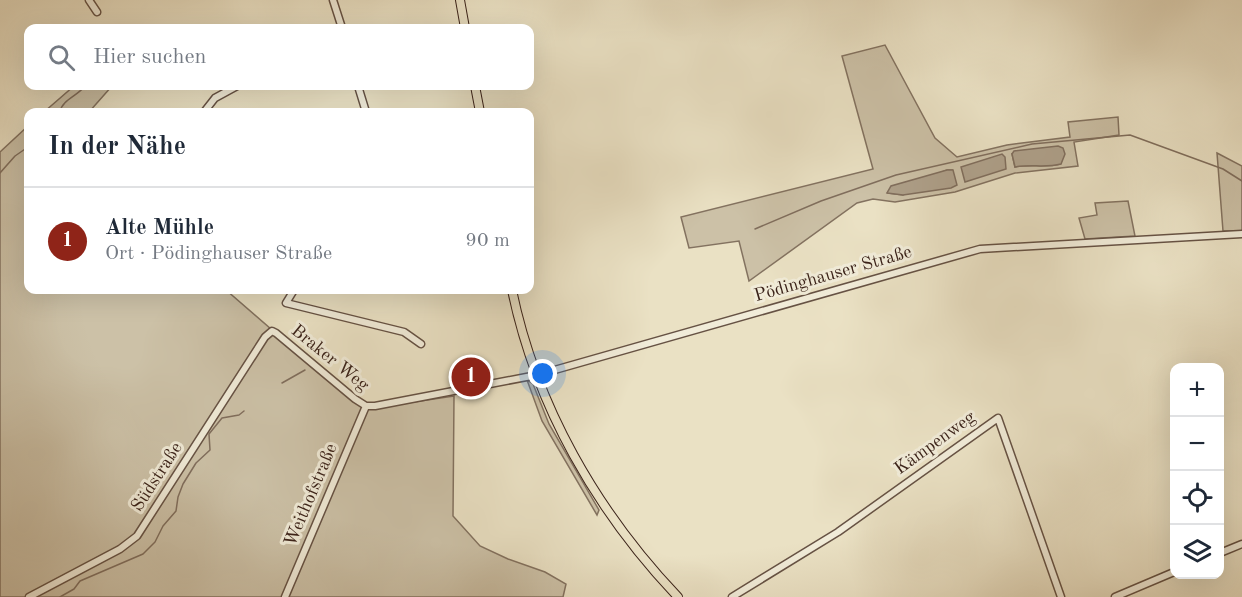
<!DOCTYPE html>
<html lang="de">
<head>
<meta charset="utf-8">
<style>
	:root { --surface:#fff; --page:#f6f6f7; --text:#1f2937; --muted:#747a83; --line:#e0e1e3; --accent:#8f2418 }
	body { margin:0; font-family:"Old Standard TT",serif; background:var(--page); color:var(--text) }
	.controls { position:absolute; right:18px; bottom:18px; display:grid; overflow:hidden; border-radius:12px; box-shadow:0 6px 24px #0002 }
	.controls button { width:54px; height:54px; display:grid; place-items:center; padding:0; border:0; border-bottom:2px solid var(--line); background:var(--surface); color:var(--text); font:30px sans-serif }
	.you { position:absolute; left:543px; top:374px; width:21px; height:21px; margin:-15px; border:4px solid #fff; border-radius:50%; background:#1a73e8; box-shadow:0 0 0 9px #1a73e833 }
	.badge { display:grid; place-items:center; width:39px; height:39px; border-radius:50%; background:var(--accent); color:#fff; font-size:20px; font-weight:700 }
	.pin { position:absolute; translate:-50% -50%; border:3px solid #fff; box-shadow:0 2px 6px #0006 }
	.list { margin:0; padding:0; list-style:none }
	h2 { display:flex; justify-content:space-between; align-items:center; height:78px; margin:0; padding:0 24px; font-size:26px }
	h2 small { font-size:20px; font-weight:400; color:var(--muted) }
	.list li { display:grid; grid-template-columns:39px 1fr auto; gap:18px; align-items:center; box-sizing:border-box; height:108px; padding:0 24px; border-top:2px solid var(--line) }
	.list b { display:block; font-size:22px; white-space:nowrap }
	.list p { margin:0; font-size:20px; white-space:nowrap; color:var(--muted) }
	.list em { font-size:20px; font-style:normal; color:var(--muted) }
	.icon { flex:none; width:33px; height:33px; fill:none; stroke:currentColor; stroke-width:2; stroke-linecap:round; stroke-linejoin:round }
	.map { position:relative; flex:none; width:1242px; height:597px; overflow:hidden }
	.search { position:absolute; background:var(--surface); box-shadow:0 6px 24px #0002; left:24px; top:24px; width:510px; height:66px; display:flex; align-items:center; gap:15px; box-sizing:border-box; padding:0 21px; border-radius:12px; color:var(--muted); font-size:22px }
	.panel { position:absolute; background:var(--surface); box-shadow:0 6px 24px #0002; left:24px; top:108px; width:510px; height:186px; border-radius:12px }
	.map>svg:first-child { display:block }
</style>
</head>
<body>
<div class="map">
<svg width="1242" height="597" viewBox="0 0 1242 597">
	<rect width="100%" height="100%" fill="#eae1c4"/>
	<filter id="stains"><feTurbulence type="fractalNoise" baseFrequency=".00333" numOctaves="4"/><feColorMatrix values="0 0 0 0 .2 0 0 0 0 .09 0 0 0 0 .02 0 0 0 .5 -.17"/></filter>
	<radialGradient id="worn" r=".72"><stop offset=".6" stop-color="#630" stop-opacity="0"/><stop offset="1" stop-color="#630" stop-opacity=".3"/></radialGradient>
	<path fill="#ccc1a7" stroke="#837260" stroke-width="1.5" fill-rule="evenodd" d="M 885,45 L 935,138 L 957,157 L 1007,145 L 1070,137 L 1068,122 L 1118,117 L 1119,135 L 1074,142 L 1078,166 L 1015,173 L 955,192 L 895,202 L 873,199 L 857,203 L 749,281 L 739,241 L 689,248 L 681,217 L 873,169 L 842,56 ZM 1012,154 L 1061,164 C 1046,168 1030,164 1015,167 ZM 947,170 L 953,170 L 903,195 L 887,193 Z
		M 74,86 L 112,86 L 89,112 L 44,112 Z
		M 28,126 L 28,290 L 226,290 L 354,401 L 380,407 L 454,396 L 453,516 L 480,546 L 508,559 L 545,572 L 566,584 L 563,597 L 0,597 L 0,152 Z
		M 1217,153 L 1242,166 L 1242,231 L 1223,231 Z
		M 1128,201 L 1135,236 L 1085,239 L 1079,218 L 1097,215 L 1095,203 Z
		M 527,380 L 533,384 L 549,424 L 599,510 L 597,515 L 542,421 Z"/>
	<path fill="#aea08a" stroke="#806e5d" stroke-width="1.5" d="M 1058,146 L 1063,148 L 1065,154 L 1061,164 C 1046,168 1030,164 1015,167 L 1012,154 L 1014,151 Z
		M 1002,154 L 1005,157 L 1006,169 L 965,182 L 961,167 Z
		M 947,170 L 953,170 L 957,185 L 951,188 L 903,195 L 887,193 L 891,186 Z"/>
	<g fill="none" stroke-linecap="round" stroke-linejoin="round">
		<path stroke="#806e5d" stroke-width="1.5" d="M 60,112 C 62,100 77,96 84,87 L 92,86
			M 0,173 L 15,156 L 28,147
			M 755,229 L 821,201 L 896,175 L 1032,144 L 1130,135 L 1223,169 L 1242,181
			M 282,383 L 305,370
			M 60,597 L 74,589 L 80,581 L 143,554 L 155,542 L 163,526 L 176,511 L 178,497 L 183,484 L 196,463 L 210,450 L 209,434 L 222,418 L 239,415 L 244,411"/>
		<defs>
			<path id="minor" d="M 89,0 L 97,12
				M 333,0 L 342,28
				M 358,86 L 366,112
				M 204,112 L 215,98 L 237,86
				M 294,290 L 286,303 L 404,332 L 421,344
				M 1220,553 L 1242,544
				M 29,597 L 120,549 L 137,536 L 265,337 L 272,331 L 276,333 L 355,399 L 366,406 L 375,406 L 537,375 L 980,249 L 1242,234
				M 285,597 L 366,406
				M 732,597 L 838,532 L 998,418 L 1061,597
				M 1115,597 L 1174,572"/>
			<path id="major" d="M 460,0 L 465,28
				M 475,86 L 480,112
				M 512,290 C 536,406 597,512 678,597"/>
		</defs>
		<use href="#minor" stroke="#665244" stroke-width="9"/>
		<use href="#major" stroke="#3a2219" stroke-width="10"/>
		<use href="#minor" stroke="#f1ecd9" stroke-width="6"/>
		<use href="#major" stroke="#eae1c4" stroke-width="8"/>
	</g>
	<g text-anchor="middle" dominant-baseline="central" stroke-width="6" stroke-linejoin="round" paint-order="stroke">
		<g font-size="18" fill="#3a2219" stroke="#f1ecd9">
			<text transform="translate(833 274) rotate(-16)">Pödinghauser Straße</text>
			<text transform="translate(330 358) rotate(39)">Braker Weg</text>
			<text transform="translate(935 443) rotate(-36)">Kämpenweg</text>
			<text transform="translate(157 477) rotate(-57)">Südstraße</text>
			<text transform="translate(311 495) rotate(-67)">Weithofstraße</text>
		</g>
	</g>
	<rect width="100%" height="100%" filter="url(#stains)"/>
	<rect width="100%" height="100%" fill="url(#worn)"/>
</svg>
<div class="controls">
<button>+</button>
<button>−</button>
<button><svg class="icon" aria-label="locate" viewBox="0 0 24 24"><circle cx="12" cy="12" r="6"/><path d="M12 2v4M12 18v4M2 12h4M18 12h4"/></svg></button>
<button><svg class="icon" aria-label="layers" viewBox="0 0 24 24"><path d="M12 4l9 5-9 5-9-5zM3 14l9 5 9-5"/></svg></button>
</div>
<div class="you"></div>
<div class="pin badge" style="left:471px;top:377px">1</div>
<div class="search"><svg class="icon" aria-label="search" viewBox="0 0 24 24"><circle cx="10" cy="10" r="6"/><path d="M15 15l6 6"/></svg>Hier suchen</div>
<section class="panel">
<h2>In der Nähe<small></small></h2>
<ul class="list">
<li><span class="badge">1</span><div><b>Alte Mühle</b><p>Ort · Pödinghauser Straße</p></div><em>90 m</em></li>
</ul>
</section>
</div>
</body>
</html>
